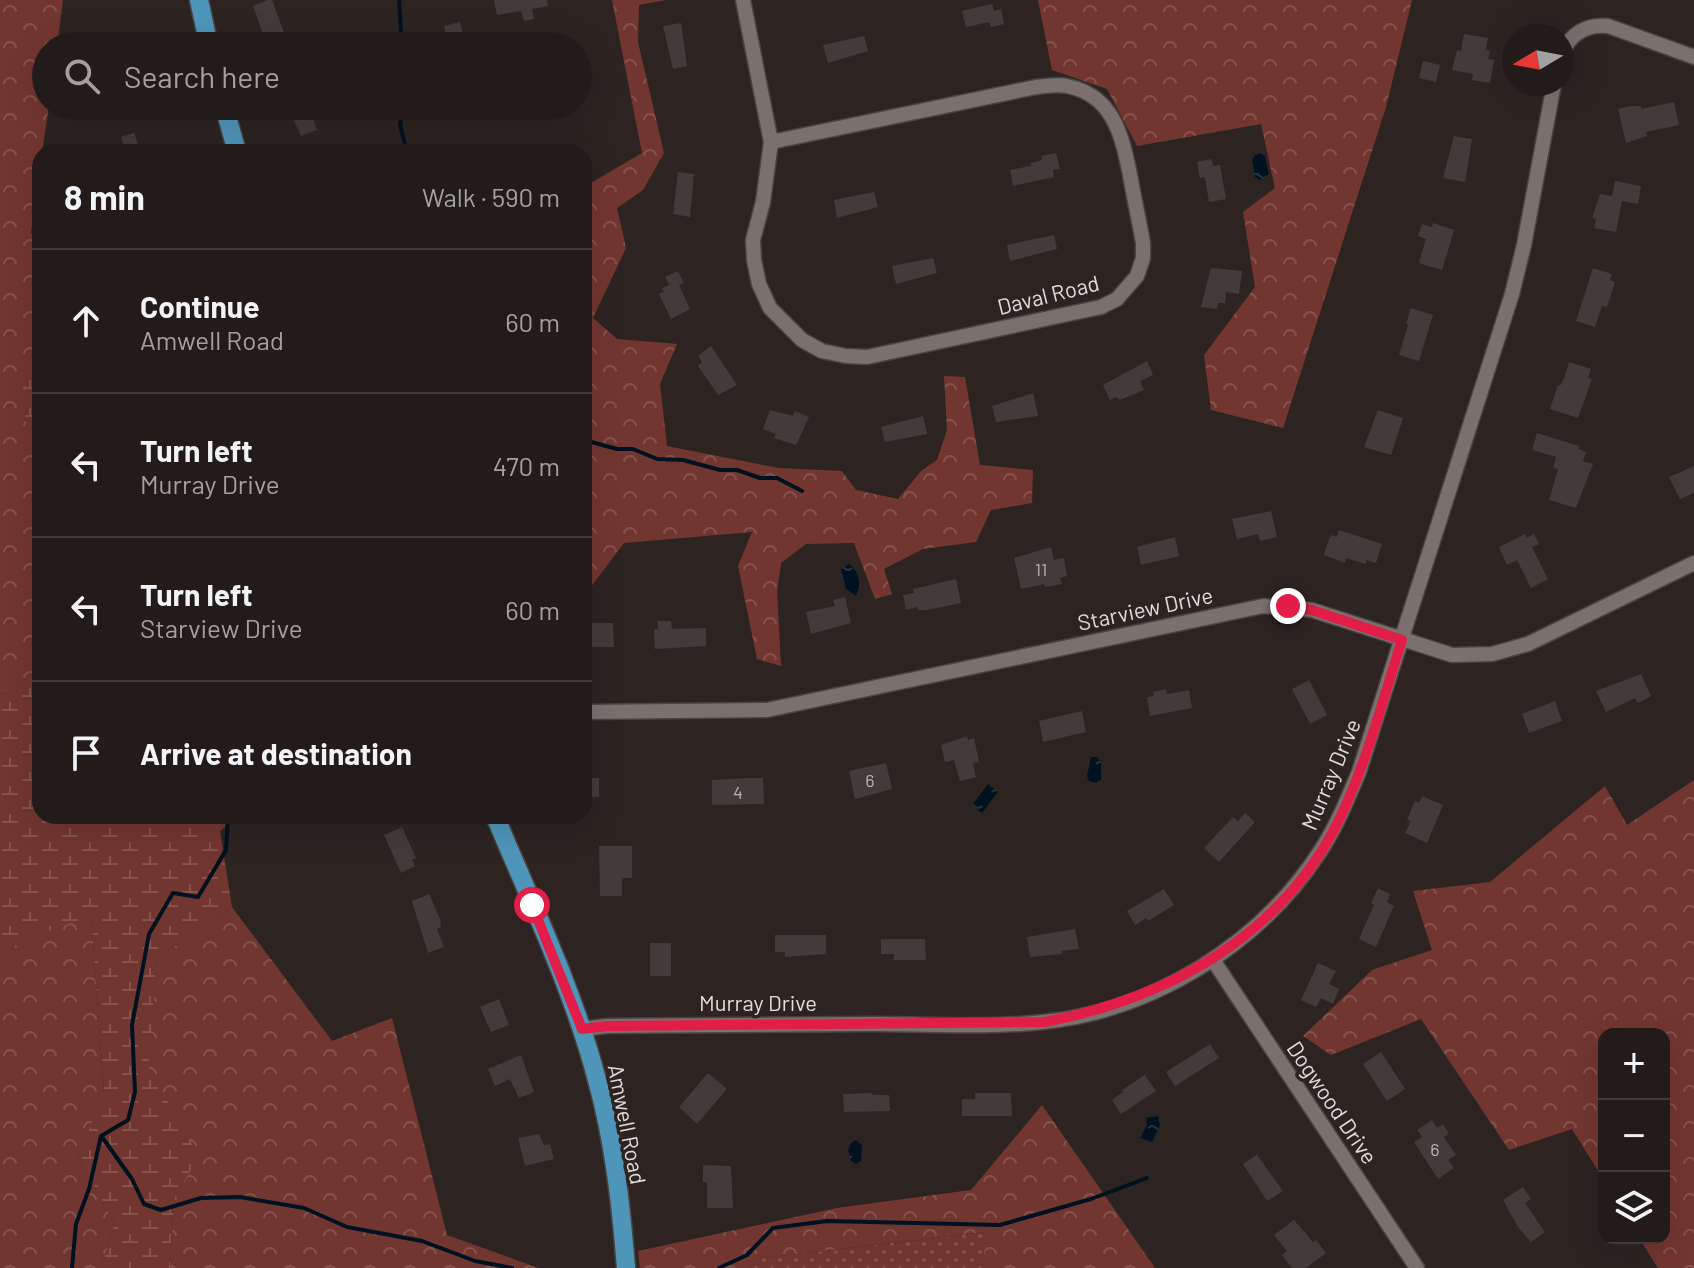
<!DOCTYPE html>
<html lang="en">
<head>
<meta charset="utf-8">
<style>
	:root { --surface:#221b1a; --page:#2e2827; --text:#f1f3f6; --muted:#a2a1a2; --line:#3f3939 }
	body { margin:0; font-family:Barlow,sans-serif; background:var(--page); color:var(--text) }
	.controls { position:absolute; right:24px; bottom:24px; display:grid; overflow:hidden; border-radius:16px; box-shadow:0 8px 32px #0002 }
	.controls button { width:72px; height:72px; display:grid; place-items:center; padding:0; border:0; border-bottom:2px solid var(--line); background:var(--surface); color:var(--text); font:40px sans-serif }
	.compass { position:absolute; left:1502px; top:24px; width:72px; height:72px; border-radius:50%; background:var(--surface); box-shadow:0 8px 32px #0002; rotate:260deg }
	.stop { position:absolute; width:24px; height:24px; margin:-18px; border:6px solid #e11d48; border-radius:50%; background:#fff }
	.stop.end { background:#e11d48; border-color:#fff; box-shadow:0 2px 8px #0008 }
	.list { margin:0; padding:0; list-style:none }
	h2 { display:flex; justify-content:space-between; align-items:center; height:104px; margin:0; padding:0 32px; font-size:34px }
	h2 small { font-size:26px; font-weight:400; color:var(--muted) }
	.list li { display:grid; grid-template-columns:52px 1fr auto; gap:24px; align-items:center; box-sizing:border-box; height:144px; padding:0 32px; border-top:2px solid var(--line) }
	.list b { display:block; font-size:30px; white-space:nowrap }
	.list p { margin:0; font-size:26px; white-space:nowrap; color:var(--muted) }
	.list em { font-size:26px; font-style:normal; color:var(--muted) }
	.icon { flex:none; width:44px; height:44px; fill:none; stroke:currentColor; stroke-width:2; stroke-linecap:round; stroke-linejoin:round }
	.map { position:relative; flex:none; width:1694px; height:1268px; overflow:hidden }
	.search { position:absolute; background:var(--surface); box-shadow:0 8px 32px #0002; left:32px; top:32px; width:560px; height:88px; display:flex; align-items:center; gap:20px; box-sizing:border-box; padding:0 28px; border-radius:44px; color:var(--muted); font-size:30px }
	.panel { position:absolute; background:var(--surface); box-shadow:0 8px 32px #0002; left:32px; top:144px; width:560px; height:680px; border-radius:24px }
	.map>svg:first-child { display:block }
</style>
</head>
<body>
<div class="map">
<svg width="1694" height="1268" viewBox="0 0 1694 1268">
	<defs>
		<pattern id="grass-dots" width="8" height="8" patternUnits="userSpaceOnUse" patternTransform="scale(2)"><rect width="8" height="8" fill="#723631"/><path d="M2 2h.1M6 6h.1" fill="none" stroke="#86524e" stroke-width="1.8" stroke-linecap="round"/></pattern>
		<pattern id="forest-crowns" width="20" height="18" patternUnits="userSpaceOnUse" patternTransform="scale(2)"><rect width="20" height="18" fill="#723631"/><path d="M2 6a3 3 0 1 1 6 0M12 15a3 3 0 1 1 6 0" fill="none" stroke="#86524e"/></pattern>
		<pattern id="wetland-marsh" width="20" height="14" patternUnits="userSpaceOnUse" patternTransform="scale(2)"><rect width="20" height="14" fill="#723631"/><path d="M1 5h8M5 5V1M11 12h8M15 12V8" fill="none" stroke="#86524e"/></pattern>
		<pattern id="water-ripples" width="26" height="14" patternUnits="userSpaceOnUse" patternTransform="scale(2)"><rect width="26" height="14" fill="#00121f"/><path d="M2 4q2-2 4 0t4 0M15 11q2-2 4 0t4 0" fill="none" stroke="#25343f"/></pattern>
	</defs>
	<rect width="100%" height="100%" fill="#2d2422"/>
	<path fill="url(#grass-dots)" d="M 988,1232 L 982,1268 L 750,1268 L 761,1258 Z"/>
	<path fill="url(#forest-crowns)" d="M 0,0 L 63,0 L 57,46 L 46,46 L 46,106 L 49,106 L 42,152 L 40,152 L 31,233 L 40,244 L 40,379 L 25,380 L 26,420 L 40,428 L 40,669 L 0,695 Z
		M 612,0 L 666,0 L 639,5 L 638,42 L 664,153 L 643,190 L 617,208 L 626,248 L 593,318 L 617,339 L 677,344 L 660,384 L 667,446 L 778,468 L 842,471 L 856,490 L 898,499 L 921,471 L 937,460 L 947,430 L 944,376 L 965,377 L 980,465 L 1033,470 L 1032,503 L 991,510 L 976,542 L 923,549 L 884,569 L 892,594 L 875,599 L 854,543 L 806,544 L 781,563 L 777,591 L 781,666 L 757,659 L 738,566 L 752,532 L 624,543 L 584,596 L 584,187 L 642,153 Z
		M 1038,0 L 1412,0 L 1386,107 L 1283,428 L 1211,410 L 1204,355 L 1255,287 L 1243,212 L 1275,188 L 1261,124 L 1137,146 L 1107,89 L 1052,70 Z
		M 1694,780 L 1694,1268 L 1658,1268 L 1639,1238 L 1664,1238 L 1664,1034 L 1604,1034 L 1604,1180 L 1572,1129 L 1509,1150 L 1421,1019 L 1331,1055 L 1303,1036 L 1372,970 L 1432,950 L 1413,891 L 1490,882 L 1605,786 L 1627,825 Z
		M 232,907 L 332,1041 L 392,1018 L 447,1235 L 538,1268 L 170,1268 L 174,1198 L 198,1156 L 147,1067 L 157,958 Z
		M 91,915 L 104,1093 L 78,1158 L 115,1223 L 101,1268 L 0,1268 L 0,963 L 18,942 Z
		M 1042,1105 L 1155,1268 L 982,1268 L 987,1232 L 761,1258 L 750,1268 L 640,1268 L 638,1251 L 837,1208 L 971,1190 Z"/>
	<path fill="url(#wetland-marsh)" d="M 25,379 L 40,379 L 40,428 L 25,421 Z
		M 40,669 L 40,816 L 239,816 L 220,831 L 232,907 L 157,958 L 148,1067 L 199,1156 L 174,1198 L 170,1268 L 101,1268 L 115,1223 L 78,1158 L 104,1092 L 91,916 L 18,942 L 0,963 L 0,695 Z"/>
	<path fill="url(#water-ripples)" d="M 1260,153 L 1265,156 L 1269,174 L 1260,180 L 1255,177 L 1252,160 L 1255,155 Z
		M 849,564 C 861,573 861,585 856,596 L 846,589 L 841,569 Z
		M 1091,757 L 1097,757 L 1101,763 L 1101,780 L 1094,783 L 1089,781 L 1087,776 Z
		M 988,784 L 998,792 L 982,813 L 972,805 Z
		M 1158,1116 L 1160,1126 L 1152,1142 L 1140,1138 L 1147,1125 L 1146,1118 Z
		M 856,1140 L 862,1145 L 861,1161 L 856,1164 L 851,1161 L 848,1150 L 852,1142 Z"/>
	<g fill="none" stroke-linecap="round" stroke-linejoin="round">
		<path stroke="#00121f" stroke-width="4" d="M 399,0 L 402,46
			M 403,106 L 400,125 L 407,152
			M 584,440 L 617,449 L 633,449 L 657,459 L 683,460 L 720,470 L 737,470 L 760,478 L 777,478 L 802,491
			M 102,1137 L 132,1179 L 144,1204 L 161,1210 L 201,1198 L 240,1197 L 304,1208 L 347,1227 L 422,1241 L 475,1261 L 512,1268
			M 72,1268 L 76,1224 L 89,1189 L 101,1136 L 128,1120 L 135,1092 L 132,1025 L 144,961 L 149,934 L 173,893 L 198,897 L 226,850 L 228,816
			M 719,1268 L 747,1255 L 773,1228 L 827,1221 L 1000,1225 L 1091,1199 L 1147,1178"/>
	</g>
	<path fill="#453a39" d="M 268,0 L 272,0 L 286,38 L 267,45 L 253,6 Z
		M 494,0 L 547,0 L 548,6 L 532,9 L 534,19 L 524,21 L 521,11 L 497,15 Z
		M 992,4 L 994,11 L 1001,9 L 1004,24 L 991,27 L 989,22 L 966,27 L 962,11 Z
		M 460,22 L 466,46 L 448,46 L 444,26 Z
		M 681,23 L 687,66 L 673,69 L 663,26 Z
		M 1464,34 L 1488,38 L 1486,50 L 1490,51 L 1488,59 L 1494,60 L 1490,83 L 1472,80 L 1473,74 L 1452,70 L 1457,50 L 1461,51 Z
		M 864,36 L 868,51 L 828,63 L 823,45 Z
		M 1423,61 L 1440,65 L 1436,82 L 1419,78 Z
		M 1674,102 L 1679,125 L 1646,132 L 1647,136 L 1626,143 L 1618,109 L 1631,106 L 1641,106 L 1641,109 Z
		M 287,106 L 309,106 L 317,130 L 301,136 Z
		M 134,133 L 141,152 L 126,152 L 121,137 Z
		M 1454,136 L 1472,139 L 1465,182 L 1443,178 Z
		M 1056,153 L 1060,169 L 1053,170 L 1054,177 L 1013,186 L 1010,170 L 1031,166 L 1031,163 L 1042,160 L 1041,156 Z
		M 1212,159 L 1213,166 L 1220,165 L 1226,199 L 1209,202 L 1205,177 L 1200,178 L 1197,162 Z
		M 678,172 L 694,174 L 690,217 L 673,214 Z
		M 1615,181 L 1641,186 L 1638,204 L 1622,201 L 1616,232 L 1594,228 L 1596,219 L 1592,218 L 1600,194 L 1612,196 Z
		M 874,192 L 878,207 L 837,218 L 834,200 Z
		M 1433,223 L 1454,230 L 1442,270 L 1419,263 L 1426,239 L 1418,236 L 1422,224 L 1432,227 Z
		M 1054,235 L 1057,249 L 1010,261 L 1007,245 Z
		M 933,258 L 937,273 L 896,284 L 892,266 Z
		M 1211,268 L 1242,271 L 1239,294 L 1226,292 L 1225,303 L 1218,303 L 1217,309 L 1201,307 Z
		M 1593,268 L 1612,274 L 1610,280 L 1615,282 L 1607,307 L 1602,306 L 1595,327 L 1576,321 Z
		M 678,271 L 684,283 L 679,285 L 690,309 L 671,319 L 659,294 L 664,292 L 662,288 L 669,285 L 665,277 Z
		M 1411,308 L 1433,315 L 1419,361 L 1399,355 L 1408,325 L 1406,324 Z
		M 711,346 L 737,385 L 718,395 L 698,366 L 702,362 L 698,356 Z
		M 1147,361 L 1153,375 L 1140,381 L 1144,390 L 1120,400 L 1116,397 L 1110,400 L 1103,385 Z
		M 1569,362 L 1591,369 L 1588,378 L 1592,379 L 1578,418 L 1550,409 L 1558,385 L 1560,386 L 1565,376 Z
		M 1033,393 L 1038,416 L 996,422 L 992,406 Z
		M 770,410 L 793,416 L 795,411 L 809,417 L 796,445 L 774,438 L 776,434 L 763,429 Z
		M 1378,410 L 1403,418 L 1391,455 L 1364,447 Z
		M 923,416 L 927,434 L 885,442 L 881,427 Z
		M 1537,433 L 1579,446 L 1579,449 L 1586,452 L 1583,461 L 1593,464 L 1576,508 L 1549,500 L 1558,469 L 1553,468 L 1556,457 L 1532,450 Z
		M 1694,466 L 1694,493 L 1680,499 L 1669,477 Z
		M 1271,511 L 1277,537 L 1260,541 L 1258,534 L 1237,539 L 1232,519 Z
		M 1339,530 L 1382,544 L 1376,563 L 1367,560 L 1365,564 L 1346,558 L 1345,563 L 1324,555 L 1329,539 L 1332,535 L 1337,537 Z
		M 1525,534 L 1527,538 L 1534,534 L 1539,544 L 1532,547 L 1548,579 L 1531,588 L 1517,560 L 1507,565 L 1499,547 Z
		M 1175,537 L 1179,556 L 1141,565 L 1137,547 Z
		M 1051,547 L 1054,560 L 1064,558 L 1067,576 L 1060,578 L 1062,584 L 1045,587 L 1044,584 L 1021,589 L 1014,558 Z
		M 956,579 L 961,603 L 927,610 L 918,610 L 918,607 L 906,610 L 903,595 L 914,593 L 913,589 Z
		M 845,597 L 851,623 L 811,634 L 806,612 L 835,606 L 833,600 Z
		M 658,621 L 671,621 L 672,629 L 706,628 L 706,646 L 655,649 L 654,629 L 658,629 Z
		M 584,623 L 613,623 L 614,647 L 584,647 Z
		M 1641,674 L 1651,696 L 1638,703 L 1635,698 L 1606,712 L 1596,691 Z
		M 1309,680 L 1327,715 L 1310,724 L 1292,689 Z
		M 1166,689 L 1167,694 L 1189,690 L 1192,708 L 1150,716 L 1147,697 L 1154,696 L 1153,692 Z
		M 1555,701 L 1562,721 L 1529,733 L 1522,714 Z
		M 1082,711 L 1086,732 L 1043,742 L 1039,721 Z
		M 967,736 L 968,740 L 974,738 L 979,762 L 973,763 L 976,777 L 960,781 L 954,760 L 945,762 L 941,745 Z
		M 886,763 L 892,789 L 855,799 L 849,771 Z
		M 584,778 L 599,778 L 599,797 L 584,797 Z
		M 748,778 L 763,778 L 764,804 L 712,805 L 712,780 Z
		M 1422,796 L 1443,805 L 1427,843 L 1405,833 L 1411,821 L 1407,820 L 1415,801 L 1419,803 Z
		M 1245,813 L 1255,822 L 1219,862 L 1204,848 L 1233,817 L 1238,821 Z
		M 402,827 L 416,858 L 412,860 L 415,866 L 401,873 L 384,835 Z
		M 599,846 L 632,846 L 632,878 L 622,878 L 622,896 L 600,896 Z
		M 1378,888 L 1390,894 L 1387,902 L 1394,906 L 1376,947 L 1359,939 L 1374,905 L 1371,903 Z
		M 1164,889 L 1174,905 L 1148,921 L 1146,918 L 1135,925 L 1127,911 Z
		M 429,894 L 440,919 L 441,927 L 437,929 L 444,947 L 428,953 L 412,901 Z
		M 1075,929 L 1079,949 L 1061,951 L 1062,954 L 1030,957 L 1027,937 Z
		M 775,935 L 826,935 L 826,954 L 785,957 L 785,952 L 775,952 Z
		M 881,939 L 925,939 L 926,960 L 894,960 L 894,954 L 881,954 Z
		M 650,943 L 671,943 L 671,976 L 650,976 Z
		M 1318,963 L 1336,971 L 1329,984 L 1339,989 L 1333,1004 L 1321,998 L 1316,1007 L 1301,1000 Z
		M 499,999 L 509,1025 L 491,1032 L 480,1007 Z
		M 1210,1044 L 1219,1058 L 1175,1086 L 1166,1072 Z
		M 1381,1052 L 1405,1089 L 1387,1101 L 1363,1064 Z
		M 521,1055 L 534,1092 L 519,1098 L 510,1079 L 495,1086 L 488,1069 Z
		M 708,1073 L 727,1089 L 697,1124 L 679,1107 Z
		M 1145,1075 L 1156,1091 L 1121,1114 L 1112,1100 L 1123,1092 L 1122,1090 Z
		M 872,1093 L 873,1095 L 889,1095 L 890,1111 L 844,1112 L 843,1094 Z
		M 975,1093 L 1011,1093 L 1012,1116 L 962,1116 L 962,1099 L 975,1099 Z
		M 1432,1120 L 1437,1128 L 1443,1124 L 1449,1134 L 1444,1137 L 1456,1155 L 1448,1160 L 1454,1168 L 1438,1179 L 1414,1142 L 1422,1137 L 1417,1130 Z
		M 539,1134 L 544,1145 L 550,1144 L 554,1159 L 525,1166 L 518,1138 Z
		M 1257,1155 L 1283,1191 L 1267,1201 L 1243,1164 Z
		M 703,1165 L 731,1166 L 733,1208 L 707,1208 L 707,1182 L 703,1182 Z
		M 1523,1187 L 1531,1199 L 1525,1203 L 1545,1232 L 1531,1242 L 1518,1227 L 1503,1200 Z
		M 1294,1220 L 1313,1242 L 1316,1240 L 1326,1253 L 1306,1268 L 1292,1268 L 1282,1255 L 1287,1251 L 1274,1235 Z"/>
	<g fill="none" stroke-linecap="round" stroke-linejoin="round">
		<defs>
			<path id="minor" d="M 743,0 L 771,142 L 763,202 L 753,240 L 754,260 L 759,284 L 770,308 L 802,340 L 822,351 L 846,356 L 867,357 L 1101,307 L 1117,299 L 1137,276 L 1143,258 L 1143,243 C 1139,220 1134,198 1130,175 C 1122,135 1113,95 1067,86 C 1057,84 1046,86 1036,87 L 771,142
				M 1562,53 C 1571,33 1587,24 1608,26 L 1694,57
				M 584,712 L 767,710 L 1263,606 L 1312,610 L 1452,655 L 1492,654 L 1528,644 L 1694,563
				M 1213,960 L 1417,1268
				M 582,1029 L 607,1026 C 696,1025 785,1024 874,1024 C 930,1024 988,1028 1043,1022 C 1152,1011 1259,945 1319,853 C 1336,828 1347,800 1359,772 L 1512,294 L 1524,245 L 1554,84"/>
			<path id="major" d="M 199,0 L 209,46
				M 224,106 L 237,152
				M 495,816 C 531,902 573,989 597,1080 C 614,1141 621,1205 626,1268"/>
		</defs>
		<use href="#minor" stroke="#4a4342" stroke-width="17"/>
		<use href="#major" stroke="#4a4342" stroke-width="21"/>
		<use href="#minor" stroke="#7c706f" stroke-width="14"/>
		<use href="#major" stroke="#4e96b9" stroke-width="18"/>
	</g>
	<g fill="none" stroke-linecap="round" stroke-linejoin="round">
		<path stroke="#e11d48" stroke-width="10" d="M 532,905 L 582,1029 L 607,1026 L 1045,1022 C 1168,998 1283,936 1340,818 C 1367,762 1383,699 1402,640 L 1312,610 L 1288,606"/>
	</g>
	<g text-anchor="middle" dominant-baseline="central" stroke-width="7" stroke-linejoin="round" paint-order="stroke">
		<g font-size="18" fill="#bab3b2">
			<text x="1041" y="569">11</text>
			<text x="870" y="780">6</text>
			<text x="738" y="792">4</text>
			<text x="1435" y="1149">6</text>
		</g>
		<g font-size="22" fill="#e1dbda" stroke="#2d2422">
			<text transform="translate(1048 294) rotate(-14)">Daval Road</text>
			<text transform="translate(1145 608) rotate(-12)">Starview Drive</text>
			<text transform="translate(1330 774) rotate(-67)">Murray Drive</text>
			<text x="758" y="1002">Murray Drive</text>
			<text transform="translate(1333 1102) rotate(56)">Dogwood Drive</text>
			<text transform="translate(628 1124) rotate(79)">Amwell Road</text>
		</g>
	</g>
</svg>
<div class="controls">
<button>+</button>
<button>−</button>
<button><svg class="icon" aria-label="layers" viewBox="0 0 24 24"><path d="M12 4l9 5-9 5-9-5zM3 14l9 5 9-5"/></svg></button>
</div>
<svg class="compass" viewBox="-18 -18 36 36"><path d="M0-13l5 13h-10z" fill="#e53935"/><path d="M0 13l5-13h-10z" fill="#a2a1a2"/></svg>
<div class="stop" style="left:532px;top:905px"></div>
<div class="stop end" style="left:1288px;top:606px"></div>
<div class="search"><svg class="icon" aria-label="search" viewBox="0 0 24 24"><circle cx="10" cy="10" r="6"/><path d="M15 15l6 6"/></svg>Search here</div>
<section class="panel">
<h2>8 min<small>Walk · 590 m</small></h2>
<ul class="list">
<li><svg class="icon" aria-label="ahead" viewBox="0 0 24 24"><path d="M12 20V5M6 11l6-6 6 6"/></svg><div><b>Continue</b><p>Amwell Road</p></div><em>60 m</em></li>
<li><svg class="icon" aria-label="left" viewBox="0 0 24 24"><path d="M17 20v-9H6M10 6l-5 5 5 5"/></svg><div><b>Turn left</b><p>Murray Drive</p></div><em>470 m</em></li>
<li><svg class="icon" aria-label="left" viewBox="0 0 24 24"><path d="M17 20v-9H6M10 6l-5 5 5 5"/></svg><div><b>Turn left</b><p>Starview Drive</p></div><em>60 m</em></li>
<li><svg class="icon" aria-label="arrive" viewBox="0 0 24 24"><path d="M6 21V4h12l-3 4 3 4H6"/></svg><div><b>Arrive at destination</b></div></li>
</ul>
</section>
</div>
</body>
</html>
